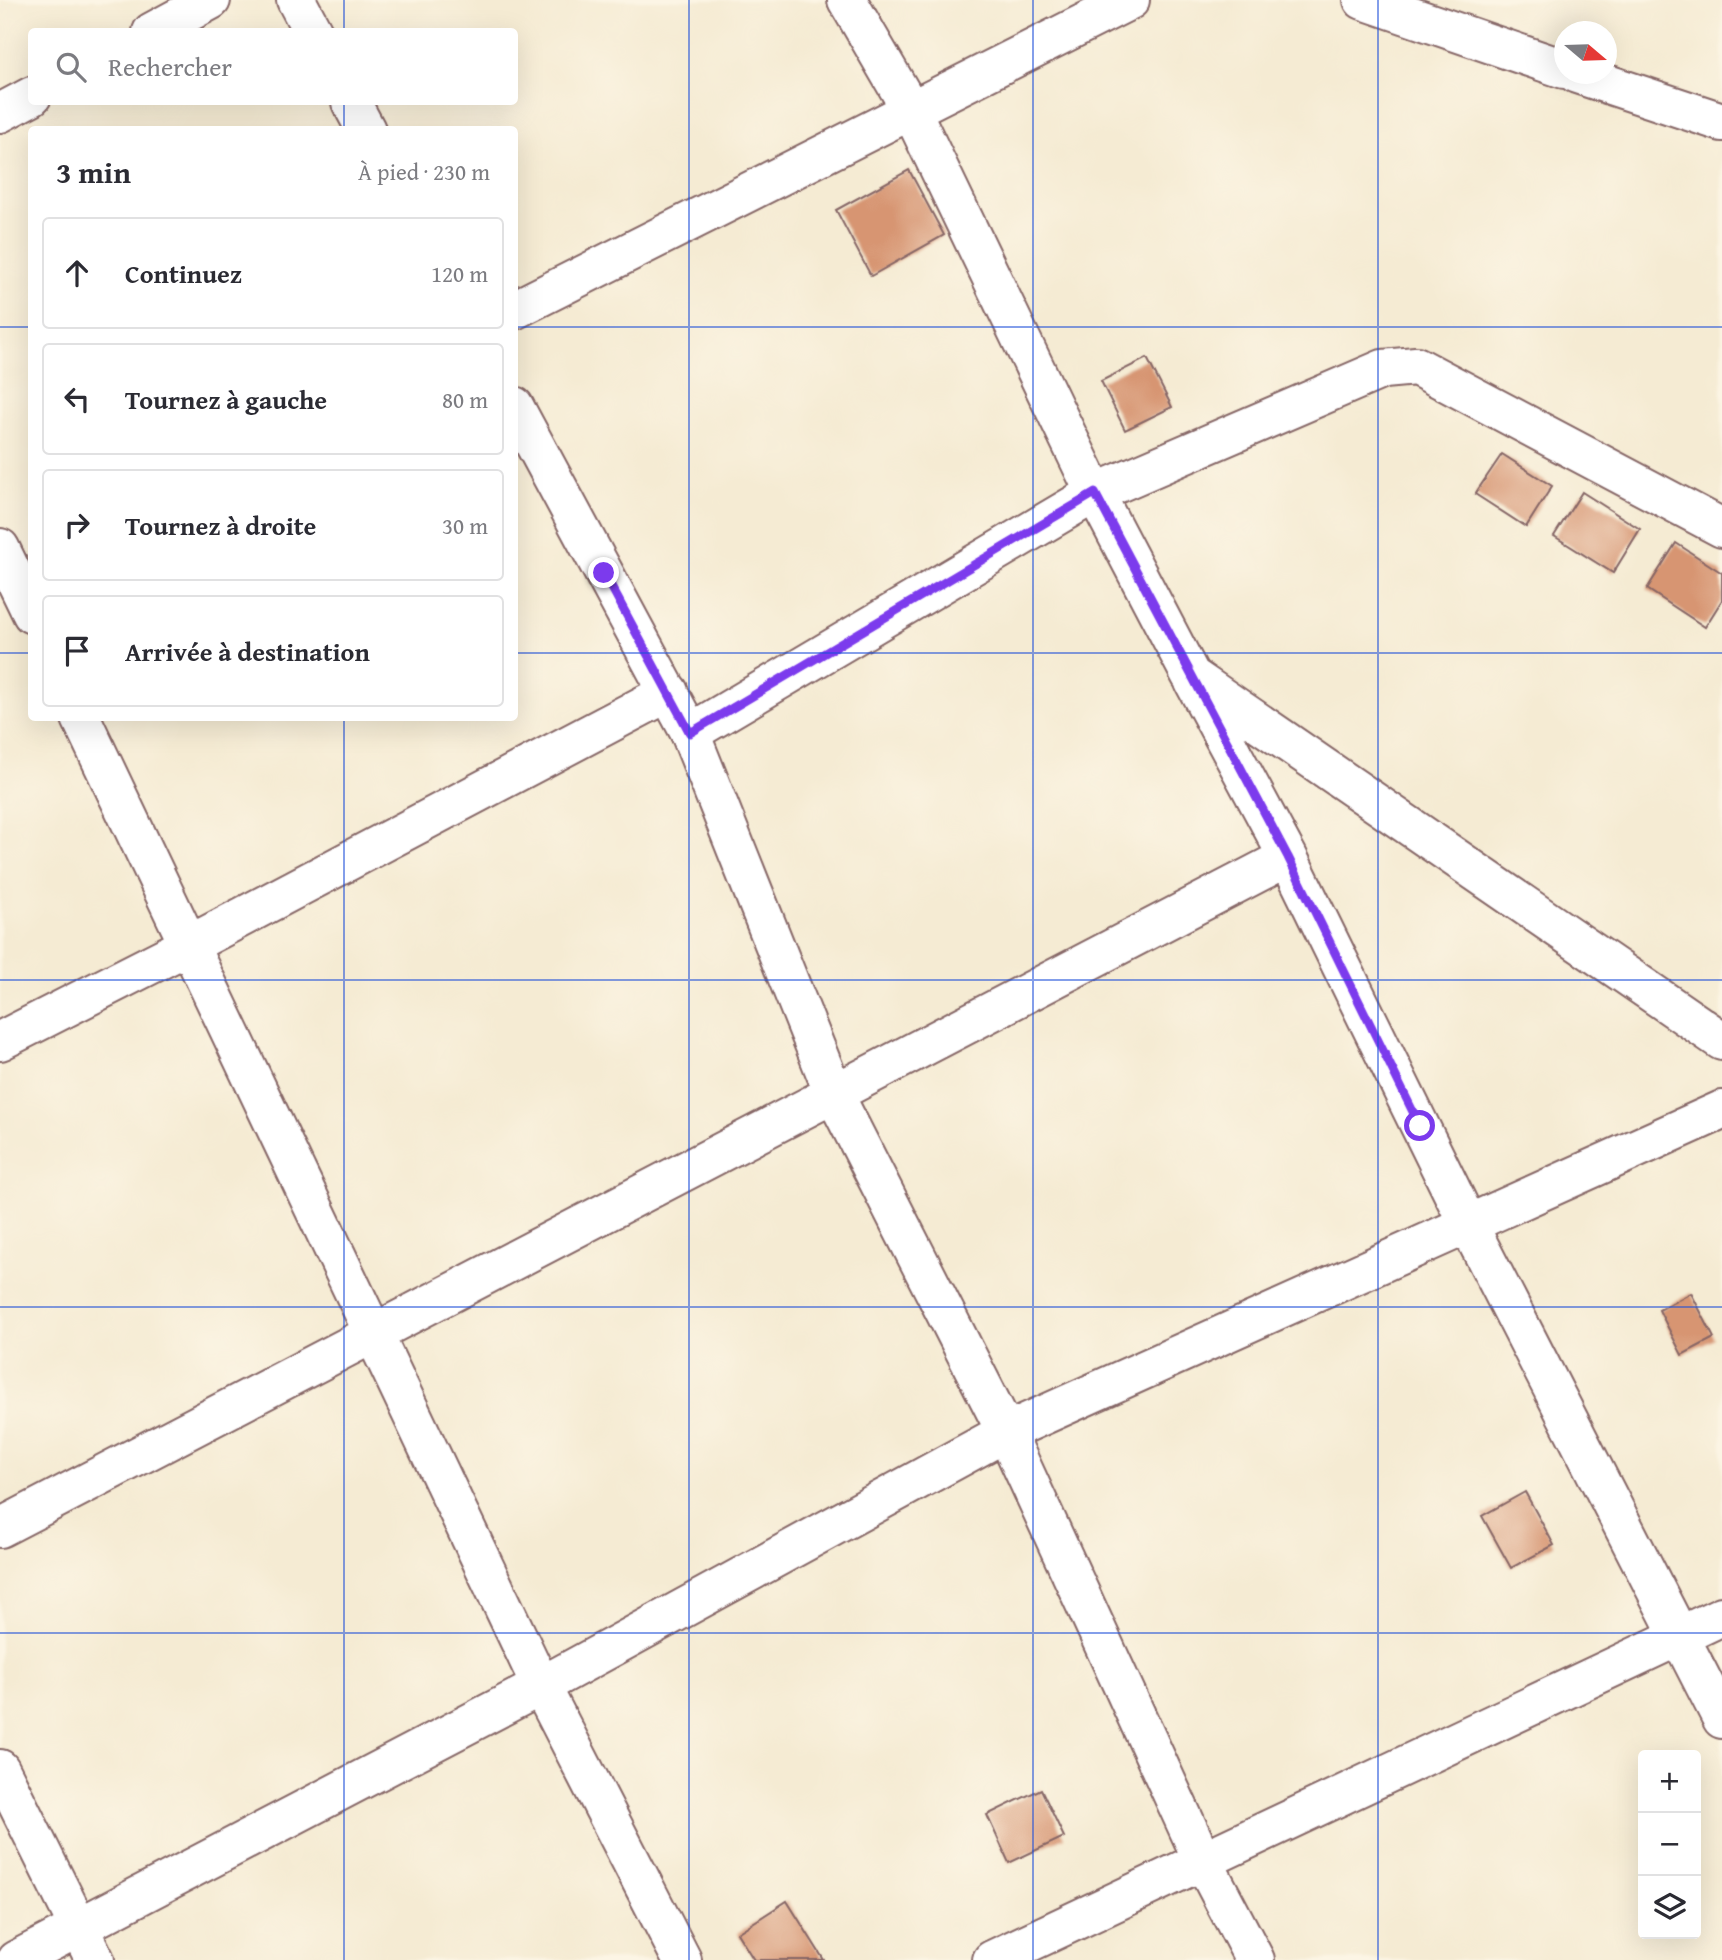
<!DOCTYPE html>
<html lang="fr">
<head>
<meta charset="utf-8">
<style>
	:root { --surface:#fff; --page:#f2f2f3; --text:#2b2b33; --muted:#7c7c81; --line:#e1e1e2 }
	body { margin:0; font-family:"Gentium Book Plus",serif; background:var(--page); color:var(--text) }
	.controls { position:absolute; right:21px; bottom:21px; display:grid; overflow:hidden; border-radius:7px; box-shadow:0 7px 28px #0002 }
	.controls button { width:63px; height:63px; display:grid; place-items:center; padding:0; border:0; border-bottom:2px solid var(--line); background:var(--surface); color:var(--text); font:35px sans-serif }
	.compass { position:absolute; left:1554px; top:21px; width:63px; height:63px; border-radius:50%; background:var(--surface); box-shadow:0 7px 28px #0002; rotate:109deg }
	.stop { position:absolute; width:21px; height:21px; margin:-16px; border:5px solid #7c3aed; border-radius:50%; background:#fff }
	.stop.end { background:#7c3aed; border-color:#fff; box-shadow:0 2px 7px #0008 }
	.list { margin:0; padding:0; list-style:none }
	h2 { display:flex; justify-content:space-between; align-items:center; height:91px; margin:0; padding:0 28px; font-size:30px }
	h2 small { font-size:23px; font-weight:400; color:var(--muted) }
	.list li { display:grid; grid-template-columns:46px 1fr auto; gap:21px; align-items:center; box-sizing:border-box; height:112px; margin:0 14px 14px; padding:0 14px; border:2px solid var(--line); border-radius:7px }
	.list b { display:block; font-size:26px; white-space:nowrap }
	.list em { font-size:23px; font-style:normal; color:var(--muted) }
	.icon { flex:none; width:38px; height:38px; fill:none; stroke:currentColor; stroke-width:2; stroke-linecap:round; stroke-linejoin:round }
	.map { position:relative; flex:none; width:1722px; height:1960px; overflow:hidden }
	.search { position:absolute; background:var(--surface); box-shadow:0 7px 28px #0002; left:28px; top:28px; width:490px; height:77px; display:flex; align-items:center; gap:18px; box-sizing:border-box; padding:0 24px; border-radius:7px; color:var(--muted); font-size:26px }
	.panel { position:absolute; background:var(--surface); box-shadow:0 7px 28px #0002; left:28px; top:126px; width:490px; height:595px; border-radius:7px }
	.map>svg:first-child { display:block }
</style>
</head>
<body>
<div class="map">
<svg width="1722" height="1960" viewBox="0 0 1722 1960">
	<rect width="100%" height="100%" fill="#fcf5e5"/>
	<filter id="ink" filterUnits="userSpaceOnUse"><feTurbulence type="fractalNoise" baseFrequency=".0143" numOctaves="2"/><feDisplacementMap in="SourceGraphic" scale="14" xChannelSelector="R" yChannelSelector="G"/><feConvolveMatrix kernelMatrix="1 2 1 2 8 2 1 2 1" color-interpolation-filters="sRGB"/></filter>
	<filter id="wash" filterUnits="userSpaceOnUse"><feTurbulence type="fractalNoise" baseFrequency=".00686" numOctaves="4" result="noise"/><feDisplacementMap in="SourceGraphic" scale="28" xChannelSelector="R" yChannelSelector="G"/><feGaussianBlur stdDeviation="1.57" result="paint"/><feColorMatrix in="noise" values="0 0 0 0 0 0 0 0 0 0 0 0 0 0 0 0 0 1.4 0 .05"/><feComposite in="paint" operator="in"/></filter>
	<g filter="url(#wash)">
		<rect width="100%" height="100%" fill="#f5ebd3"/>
		<g id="blocks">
			<path fill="#d79572" d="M 909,170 L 944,235 L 871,276 L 836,210 Z
				M 1147,358 L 1172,407 L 1125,430 L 1101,381 Z
				M 1502,454 L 1552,486 L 1526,527 L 1475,494 Z
				M 1582,492 L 1640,529 L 1613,573 L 1554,536 Z
				M 1676,543 L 1722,573 L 1722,600 L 1705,627 L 1647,589 Z
				M 1691,1293 L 1714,1338 L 1682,1355 L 1659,1310 Z
				M 1525,1492 L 1554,1545 L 1511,1568 L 1482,1516 Z
				M 1041,1789 L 1064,1837 L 1009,1863 L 987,1815 Z
				M 787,1901 L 824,1960 L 754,1960 L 737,1933 Z"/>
		</g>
	</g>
	<g filter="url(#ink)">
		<use href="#blocks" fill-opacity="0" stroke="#866666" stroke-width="2"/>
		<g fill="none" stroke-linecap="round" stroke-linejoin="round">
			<defs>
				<path id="street" d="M 847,0 L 911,110 L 1095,493 L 1191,676 L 1722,1041
					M 1363,0 L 1564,69
					M 152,32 L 211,0
					M 1577,74 L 1722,122
					M 0,113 L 32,96
					M 514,310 L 1130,0
					M 0,548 L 32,614
					M 1194,682 L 1288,857 L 1468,1224 L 1722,1719
					M 81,718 L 541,1686 L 682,1960
					M 690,733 L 834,1094 L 1006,1432 L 1203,1861 L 1255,1960
					M 0,1041 L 189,945 L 669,692
					M 0,1528 L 1288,857
					M 0,1769 L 95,1960
					M 16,1960 L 541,1686 L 1006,1432 L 1722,1110
					M 992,1960 L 1722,1616"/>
				<path id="primary" d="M 296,0 L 313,32
					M 351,102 L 366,130
					M 514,406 L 690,733 L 1095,493 L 1383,369 L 1416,366 L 1722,528"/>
			</defs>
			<use href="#street" stroke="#866666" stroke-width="42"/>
			<use href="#primary" stroke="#866666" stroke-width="42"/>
			<use href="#street" stroke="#fff" stroke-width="38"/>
			<use href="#primary" stroke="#fff" stroke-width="38"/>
		</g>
	</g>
	<g fill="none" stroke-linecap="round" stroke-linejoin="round" filter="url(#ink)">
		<path stroke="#7c3aed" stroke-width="9" d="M 604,573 L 690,733 L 1095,493 L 1288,857 L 1420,1126"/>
	</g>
	<path fill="none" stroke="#1d4ed8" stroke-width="2" stroke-opacity="0.55" d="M 344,0 L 344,32M 689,0 L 689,1960M 1033,0 L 1033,1960M 1378,0 L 1378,1960M 344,102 L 344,130M 0,327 L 32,327M 514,327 L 1722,327M 0,653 L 32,653M 514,653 L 1722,653M 344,718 L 344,1960M 0,980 L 1722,980M 0,1307 L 1722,1307M 0,1633 L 1722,1633"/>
</svg>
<div class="controls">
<button>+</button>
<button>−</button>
<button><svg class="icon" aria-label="layers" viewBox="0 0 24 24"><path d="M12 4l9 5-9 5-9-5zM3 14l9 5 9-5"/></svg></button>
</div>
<svg class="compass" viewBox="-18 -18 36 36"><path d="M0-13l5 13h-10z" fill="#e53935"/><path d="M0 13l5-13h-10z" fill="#7c7c81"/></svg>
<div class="stop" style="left:1420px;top:1126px"></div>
<div class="stop end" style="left:604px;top:573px"></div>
<div class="search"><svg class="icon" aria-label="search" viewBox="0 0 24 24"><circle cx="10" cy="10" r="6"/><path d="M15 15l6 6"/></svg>Rechercher</div>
<section class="panel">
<h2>3 min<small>À pied · 230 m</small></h2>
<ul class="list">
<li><svg class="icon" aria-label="ahead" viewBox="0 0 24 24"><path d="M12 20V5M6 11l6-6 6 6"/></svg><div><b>Continuez</b></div><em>120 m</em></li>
<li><svg class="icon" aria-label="left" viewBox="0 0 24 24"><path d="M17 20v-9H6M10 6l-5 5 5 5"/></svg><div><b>Tournez à gauche</b></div><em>80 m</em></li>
<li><svg class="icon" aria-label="right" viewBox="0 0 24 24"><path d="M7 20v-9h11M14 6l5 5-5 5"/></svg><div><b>Tournez à droite</b></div><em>30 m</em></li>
<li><svg class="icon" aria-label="arrive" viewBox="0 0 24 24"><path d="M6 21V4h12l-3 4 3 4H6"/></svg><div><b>Arrivée à destination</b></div></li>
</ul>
</section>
</div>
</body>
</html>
